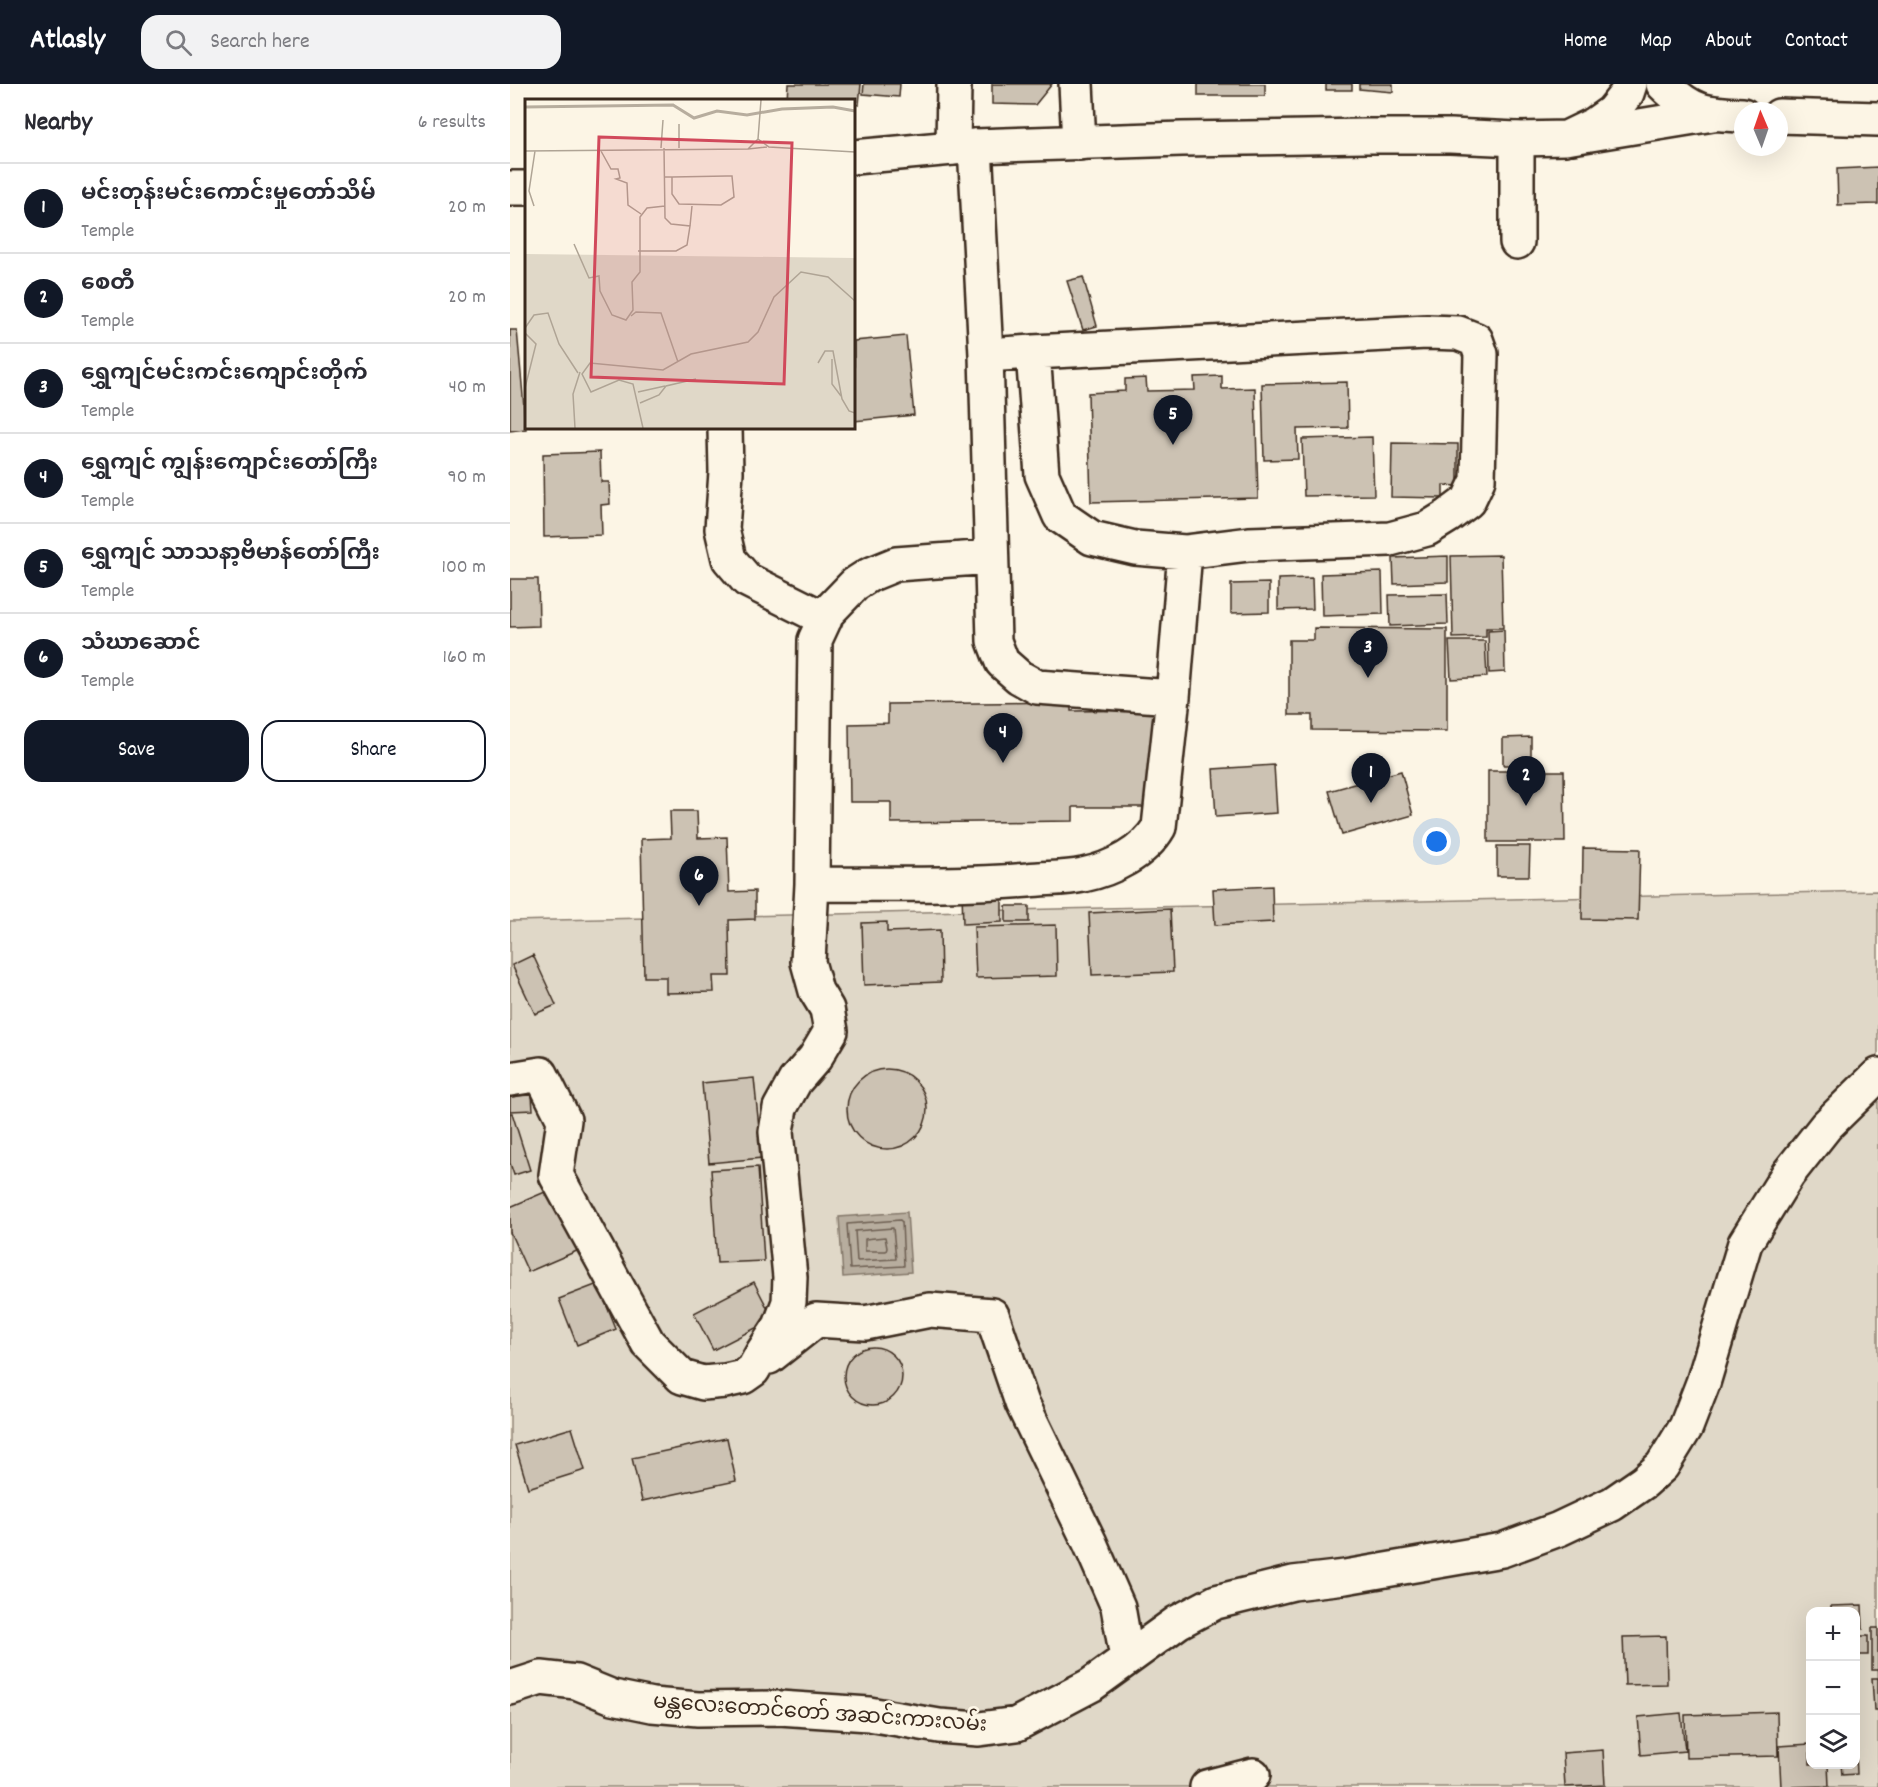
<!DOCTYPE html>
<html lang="en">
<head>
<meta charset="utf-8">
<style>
	:root { --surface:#fff; --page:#f2f2f3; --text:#2b2b33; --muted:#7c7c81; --line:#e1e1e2; --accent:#111827 }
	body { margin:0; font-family:Dekko,"Noto Sans Myanmar",sans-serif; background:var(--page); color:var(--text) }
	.controls { position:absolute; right:18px; bottom:18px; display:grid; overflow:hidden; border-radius:12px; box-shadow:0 6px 24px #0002 }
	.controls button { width:54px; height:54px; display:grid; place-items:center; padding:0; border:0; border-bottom:2px solid var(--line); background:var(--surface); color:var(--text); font:30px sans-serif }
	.compass { position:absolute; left:1224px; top:18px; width:54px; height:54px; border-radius:50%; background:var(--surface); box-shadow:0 6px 24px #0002; rotate:358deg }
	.you { position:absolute; left:927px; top:758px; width:21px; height:21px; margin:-15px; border:4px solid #fff; border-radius:50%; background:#1a73e8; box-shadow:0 0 0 9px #1a73e833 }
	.badge { display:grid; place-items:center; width:39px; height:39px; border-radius:50%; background:var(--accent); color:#fff; font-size:20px; font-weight:700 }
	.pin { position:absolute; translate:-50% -50px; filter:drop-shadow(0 2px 3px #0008) }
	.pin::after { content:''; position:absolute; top:32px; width:21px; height:18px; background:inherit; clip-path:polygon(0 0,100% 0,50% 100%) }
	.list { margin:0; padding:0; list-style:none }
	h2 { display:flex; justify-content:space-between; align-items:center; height:78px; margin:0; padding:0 24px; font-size:26px }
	h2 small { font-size:20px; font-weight:400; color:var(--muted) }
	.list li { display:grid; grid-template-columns:39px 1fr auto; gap:18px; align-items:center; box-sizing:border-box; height:90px; padding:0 24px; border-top:2px solid var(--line) }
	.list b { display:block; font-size:22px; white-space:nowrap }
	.list p { margin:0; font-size:20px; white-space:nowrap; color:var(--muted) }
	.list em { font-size:20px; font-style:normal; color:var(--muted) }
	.actions { display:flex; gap:12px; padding:18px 24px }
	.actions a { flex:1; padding:14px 0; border:2px solid var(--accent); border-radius:18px; text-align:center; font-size:21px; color:var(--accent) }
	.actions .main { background:var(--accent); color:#fff }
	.icon { flex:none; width:33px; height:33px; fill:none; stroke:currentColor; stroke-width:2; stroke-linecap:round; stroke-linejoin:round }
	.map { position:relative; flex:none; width:1368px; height:1703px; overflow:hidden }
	header { display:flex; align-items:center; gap:36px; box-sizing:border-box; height:84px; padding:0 30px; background:var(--accent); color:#fff }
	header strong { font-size:28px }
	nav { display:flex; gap:33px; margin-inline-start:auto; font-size:21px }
	.search { width:420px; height:54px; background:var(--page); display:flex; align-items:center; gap:15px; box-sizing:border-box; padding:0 21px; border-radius:18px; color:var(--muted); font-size:22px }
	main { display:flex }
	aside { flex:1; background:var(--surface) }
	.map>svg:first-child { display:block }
</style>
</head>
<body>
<header>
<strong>Atlasly</strong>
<div class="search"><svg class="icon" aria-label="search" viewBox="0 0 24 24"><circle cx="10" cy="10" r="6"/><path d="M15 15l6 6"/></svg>Search here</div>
<nav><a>Home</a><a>Map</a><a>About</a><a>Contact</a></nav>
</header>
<main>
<aside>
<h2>Nearby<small>6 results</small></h2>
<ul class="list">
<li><span class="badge">1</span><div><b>မင်းတုန်းမင်းကောင်းမှုတော်သိမ်</b><p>Temple</p></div><em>20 m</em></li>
<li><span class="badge">2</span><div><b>စေတီ</b><p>Temple</p></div><em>20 m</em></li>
<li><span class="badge">3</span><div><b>ရွှေကျင်မင်းကင်းကျောင်းတိုက်</b><p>Temple</p></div><em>40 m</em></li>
<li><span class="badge">4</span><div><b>ရွှေကျင် ကျွန်းကျောင်းတော်ကြီး</b><p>Temple</p></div><em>90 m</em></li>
<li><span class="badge">5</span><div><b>ရွှေကျင် သာသနာ့ဗိမာန်တော်ကြီး</b><p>Temple</p></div><em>100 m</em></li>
<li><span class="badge">6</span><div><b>သံဃာဆောင်</b><p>Temple</p></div><em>160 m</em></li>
</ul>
<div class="actions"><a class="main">Save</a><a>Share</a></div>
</aside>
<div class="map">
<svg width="1368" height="1703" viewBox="0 0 1368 1703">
	<rect width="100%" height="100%" fill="#fcf5e5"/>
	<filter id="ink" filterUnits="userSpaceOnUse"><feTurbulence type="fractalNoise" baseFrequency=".0167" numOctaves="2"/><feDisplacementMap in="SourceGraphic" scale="12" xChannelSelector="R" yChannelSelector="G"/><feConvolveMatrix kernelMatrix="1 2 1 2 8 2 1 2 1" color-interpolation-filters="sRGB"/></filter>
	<g filter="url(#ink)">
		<path fill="#e0d8c8" stroke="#8e8173" stroke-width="1.5" fill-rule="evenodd" d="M 1368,807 L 1368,1703 L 0,1703 L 0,837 ZM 1300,1528 L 1346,1528 L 1346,1680 L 1300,1680 Z"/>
		<path fill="#b7ad9e" stroke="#85796b" stroke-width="1.5" d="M 397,1128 L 401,1188 L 333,1193 L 329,1133 Z"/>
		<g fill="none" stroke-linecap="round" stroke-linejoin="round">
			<path stroke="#6d5e51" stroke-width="1.5" d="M 390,1136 L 392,1138 L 394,1182 L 340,1185 L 337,1140 Z
				M 383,1144 L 386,1175 L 347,1177 L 345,1147 Z
				M 375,1153 L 377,1164 L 376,1167 L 355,1167 L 355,1155 Z"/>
		</g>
		<path fill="#ccc2b3" stroke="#3b2a1e" stroke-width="1.5" d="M 278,0 L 351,0 L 349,21 L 344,20 L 344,16 L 277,15 Z
			M 354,0 L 390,0 L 389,13 L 353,10 Z
			M 482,0 L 542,0 L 525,21 L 482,20 Z
			M 688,0 L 755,0 L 755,12 L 688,12 Z
			M 816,0 L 842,0 L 842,6 L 816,6 Z
			M 849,0 L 883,0 L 883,8 L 849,5 Z
			M 1368,83 L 1368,120 L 1328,121 L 1327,85 Z
			M 573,193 L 587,242 L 573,246 L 557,197 Z
			M 0,246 L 7,246 L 16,345 L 0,347 Z
			M 396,252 L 404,331 L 344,337 L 344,257 Z
			M 712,292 L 712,305 L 745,304 L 748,414 L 581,418 L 578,309 L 615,307 L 615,295 L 636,294 L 637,307 L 685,306 L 684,293 Z
			M 837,298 L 838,344 L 787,345 L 788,375 L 754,376 L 752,300 Z
			M 862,353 L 864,411 L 794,412 L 792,355 Z
			M 882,359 L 948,360 L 948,402 L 933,401 L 933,414 L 881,413 Z
			M 90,368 L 91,398 L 99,398 L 100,420 L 91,421 L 92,451 L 34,453 L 33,370 Z
			M 991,471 L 993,544 L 976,544 L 976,553 L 943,554 L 941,472 Z
			M 938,472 L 938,498 L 884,500 L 883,474 Z
			M 872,488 L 873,530 L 812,532 L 811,490 Z
			M 802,494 L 803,525 L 768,526 L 768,495 Z
			M 0,495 L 28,495 L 29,542 L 0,543 Z
			M 759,499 L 759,528 L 721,529 L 721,500 Z
			M 937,510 L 938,540 L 880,542 L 879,511 Z
			M 804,544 L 937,545 L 937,647 L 802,646 L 802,631 L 779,631 L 779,556 L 804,556 Z
			M 994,546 L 995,588 L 979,589 L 978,547 Z
			M 939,557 L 975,557 L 977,593 L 941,595 Z
			M 561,618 L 561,627 L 646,626 L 646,723 L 563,723 L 563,737 L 381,739 L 381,718 L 340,718 L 339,640 L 378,639 L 378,620 Z
			M 1021,653 L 1021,681 L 993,681 L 993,654 Z
			M 764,681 L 767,729 L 706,733 L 703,685 Z
			M 891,687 L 903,731 L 832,751 L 819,707 Z
			M 978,687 L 1054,687 L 1055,758 L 978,758 Z
			M 160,727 L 187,727 L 188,754 L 217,753 L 219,808 L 245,807 L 245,835 L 219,836 L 220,892 L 203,892 L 204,908 L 156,909 L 156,893 L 134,893 L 131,755 L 161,754 Z
			M 987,762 L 1020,762 L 1019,792 L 987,792 Z
			M 1073,764 L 1130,765 L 1128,836 L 1072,835 Z
			M 762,802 L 763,838 L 705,841 L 703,805 Z
			M 492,807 L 492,838 L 453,840 L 452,809 Z
			M 496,822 L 519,822 L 519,838 L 496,838 Z
			M 660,825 L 663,888 L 582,891 L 579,829 Z
			M 377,838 L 377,848 L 430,846 L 431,898 L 354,901 L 352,839 Z
			M 546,841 L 547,892 L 466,894 L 464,843 Z
			M 23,871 L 46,921 L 25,930 L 2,881 Z
			M337 1025a40 40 0 1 1 80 0a40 40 0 1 1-80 0Z
			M 244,994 L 252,1074 L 199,1079 L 192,999 Z
			M 22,1011 L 23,1026 L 0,1027 L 0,1012 Z
			M 0,1029 L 2,1029 L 20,1086 L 4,1091 L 0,1079 Z
			M 248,1083 L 254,1177 L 207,1179 L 201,1086 Z
			M 42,1105 L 69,1166 L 18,1188 L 0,1148 L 0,1123 Z
			M 244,1198 L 263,1235 L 203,1266 L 184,1229 Z
			M 88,1200 L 106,1245 L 67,1261 L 49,1215 Z
			M334 1292a29 29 0 1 1 58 0a29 29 0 1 1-58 0Z
			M 62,1344 L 75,1386 L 18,1404 L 5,1361 Z
			M 217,1354 L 226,1397 L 132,1417 L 122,1374 Z
			M 1352,1521 L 1353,1545 L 1346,1545 L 1346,1528 L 1321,1528 L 1321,1522 Z
			M 1362,1544 L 1368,1544 L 1368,1586 L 1362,1586 Z
			M 1156,1552 L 1157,1600 L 1115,1601 L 1113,1553 Z
			M 1346,1552 L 1358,1552 L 1358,1571 L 1346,1571 Z
			M 1362,1594 L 1368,1594 L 1368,1626 L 1364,1626 Z
			M 1267,1628 L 1268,1672 L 1176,1674 L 1175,1631 Z
			M 1171,1629 L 1175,1667 L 1131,1671 L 1128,1633 Z
			M 1300,1660 L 1300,1680 L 1318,1680 L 1319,1702 L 1271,1703 L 1269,1662 Z
			M 1093,1666 L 1095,1701 L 1055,1703 L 1053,1669 Z
			M 1346,1668 L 1347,1690 L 1332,1691 L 1331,1680 L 1346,1680 Z"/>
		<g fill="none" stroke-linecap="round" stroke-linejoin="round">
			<defs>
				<path id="minor" d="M 566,0 L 569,59
					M 1153,0 C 1181,28 1195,30 1233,31
					M 1269,32 L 1368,35
					M 1062,53 L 1203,30
					M 443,64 L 444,0
					M 1007,158 L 1007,55
					M 476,271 L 523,268 L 917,248 L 948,249 L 966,256 L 971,270 L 968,396 L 958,417 L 938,432 L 917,445 L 880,455 L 739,460 L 675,468 L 625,464 L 582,454 L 550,432 L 532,391 L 523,268
					M 215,344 L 216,388 L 212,445 L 219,475 L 237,496 L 315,535
					M 663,613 L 675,468
					M 302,800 C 374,800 446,802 518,796 C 536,794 556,795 573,791 C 602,785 634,769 649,743 L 663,613 L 527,603 L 509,593 L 492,578 L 484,557 L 476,271 L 465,62
					M 0,995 L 31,990 L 54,1036 L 46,1091 L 138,1259 L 172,1293 L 193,1299 L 215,1297 L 233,1293 L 243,1286 L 253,1268 L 270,1242 L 279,1218 L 280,1193 L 266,1048 L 270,1024 L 285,997 L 305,974 L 321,947 L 317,925 L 306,907 L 298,878 L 302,800 L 305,556 L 318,528 L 345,500 L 359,491 L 386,480 L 481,473
					M 259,1273 L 306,1236 L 355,1239 L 420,1226 L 482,1231 L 512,1319 L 580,1459 L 608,1523 L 617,1574
					M 0,1604 L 31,1594 L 66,1598 L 103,1613 L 142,1621 L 188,1625 L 269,1624 L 359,1630 L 429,1642 L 469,1645 L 507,1640 L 581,1601 L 668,1538 L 706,1518 L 783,1499 L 835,1493 L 992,1466 L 1049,1445 L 1102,1420 L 1134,1398 L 1152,1382 L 1176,1343 L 1193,1299 L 1235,1159 L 1278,1090 L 1316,1042 L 1368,991
					M 697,1703 L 743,1691"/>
				<path id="major" d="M 344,73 L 465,62 L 672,55 L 856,52 L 940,52 L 1007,55 L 1056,54 L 1085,40 L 1102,28 L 1117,9 L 1120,0
					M 0,104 L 16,104"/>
			</defs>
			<use href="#minor" stroke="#3b2a1e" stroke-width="38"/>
			<use href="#major" stroke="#3b2a1e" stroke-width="38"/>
			<use href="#minor" stroke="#fcf5e5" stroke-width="33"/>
			<use href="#major" stroke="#fcf5e5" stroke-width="33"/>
		</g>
	</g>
	<g text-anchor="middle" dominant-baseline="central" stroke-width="5" stroke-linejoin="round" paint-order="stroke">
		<g font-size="21" fill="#3b2a1e" stroke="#fcf5e5">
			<text transform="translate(310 1631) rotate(4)">မန္တလေးတောင်တော် အဆင်းကားလမ်း</text>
		</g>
	</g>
	<g transform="translate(15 15)">
		<rect width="330" height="330" fill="#fcf5e5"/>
		<path d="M 0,155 L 330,159 L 330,329 L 0,329 Z" fill="#e0d8c8"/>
		<path fill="none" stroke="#b7ad9e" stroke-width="3" d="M 0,8 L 148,6 L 169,19 L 192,12 L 222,16 L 257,10 L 308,8 L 330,12"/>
		<path fill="none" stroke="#afa495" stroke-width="1.5" d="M 154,25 L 154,49M 233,40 L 244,48 L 330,53M 233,40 L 236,1M 136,49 L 138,21M 223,50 L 242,48M 0,52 L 223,50 L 233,40M 76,52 L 86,70 L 93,70 L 95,79 L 91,80 L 102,84 L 103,106 L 116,115M 140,78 L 147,78 L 202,77 L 207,77 L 209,98 L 196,106 L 154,105 L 147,95 L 147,78M 9,107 L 4,92 L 10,52M 165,127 L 167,107M 49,145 L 64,179 L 74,177 L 75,192 L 87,216 L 101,221 L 108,211 L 107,183 L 115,173 L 115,118 L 122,109 L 140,107M 113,152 L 151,152 L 162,146 L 165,127 L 146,125 L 140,119 L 139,49M 106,217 L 111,213 L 136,214 L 153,263M 0,229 L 9,216 L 23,214 L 34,245 L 53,274M 0,234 L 11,245 L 0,289M 307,260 L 307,285 L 316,297M 293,264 L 300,252 L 308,252 L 317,300 L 324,312 L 330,314M 113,293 L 140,287M 115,304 L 134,296 L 141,287 L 171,280M 50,329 L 48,295 L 55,273M 118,329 L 108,285 L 94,281 L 66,293 L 57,275 L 65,264 L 138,271 L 166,255 L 223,243 L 233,233 L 249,198 L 276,173 L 303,178 L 330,202"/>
		<path fill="#d1495b" fill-opacity="0.15" stroke="#d1495b" stroke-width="3" d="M 74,38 L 267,44 L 259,285 L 66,278 Z"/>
		<rect width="330" height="330" fill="none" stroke="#3b2a1e" stroke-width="3"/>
	</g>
</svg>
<div class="controls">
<button>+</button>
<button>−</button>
<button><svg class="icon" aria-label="layers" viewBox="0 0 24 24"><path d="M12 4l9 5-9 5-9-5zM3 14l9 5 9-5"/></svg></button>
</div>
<svg class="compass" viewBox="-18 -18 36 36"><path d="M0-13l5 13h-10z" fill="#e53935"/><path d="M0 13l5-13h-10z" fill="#7c7c81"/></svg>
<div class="you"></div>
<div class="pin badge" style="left:861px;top:719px">1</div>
<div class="pin badge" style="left:1016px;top:722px">2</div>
<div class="pin badge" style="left:858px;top:594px">3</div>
<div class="pin badge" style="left:493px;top:679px">4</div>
<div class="pin badge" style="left:663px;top:361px">5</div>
<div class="pin badge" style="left:189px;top:822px">6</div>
</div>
</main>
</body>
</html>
